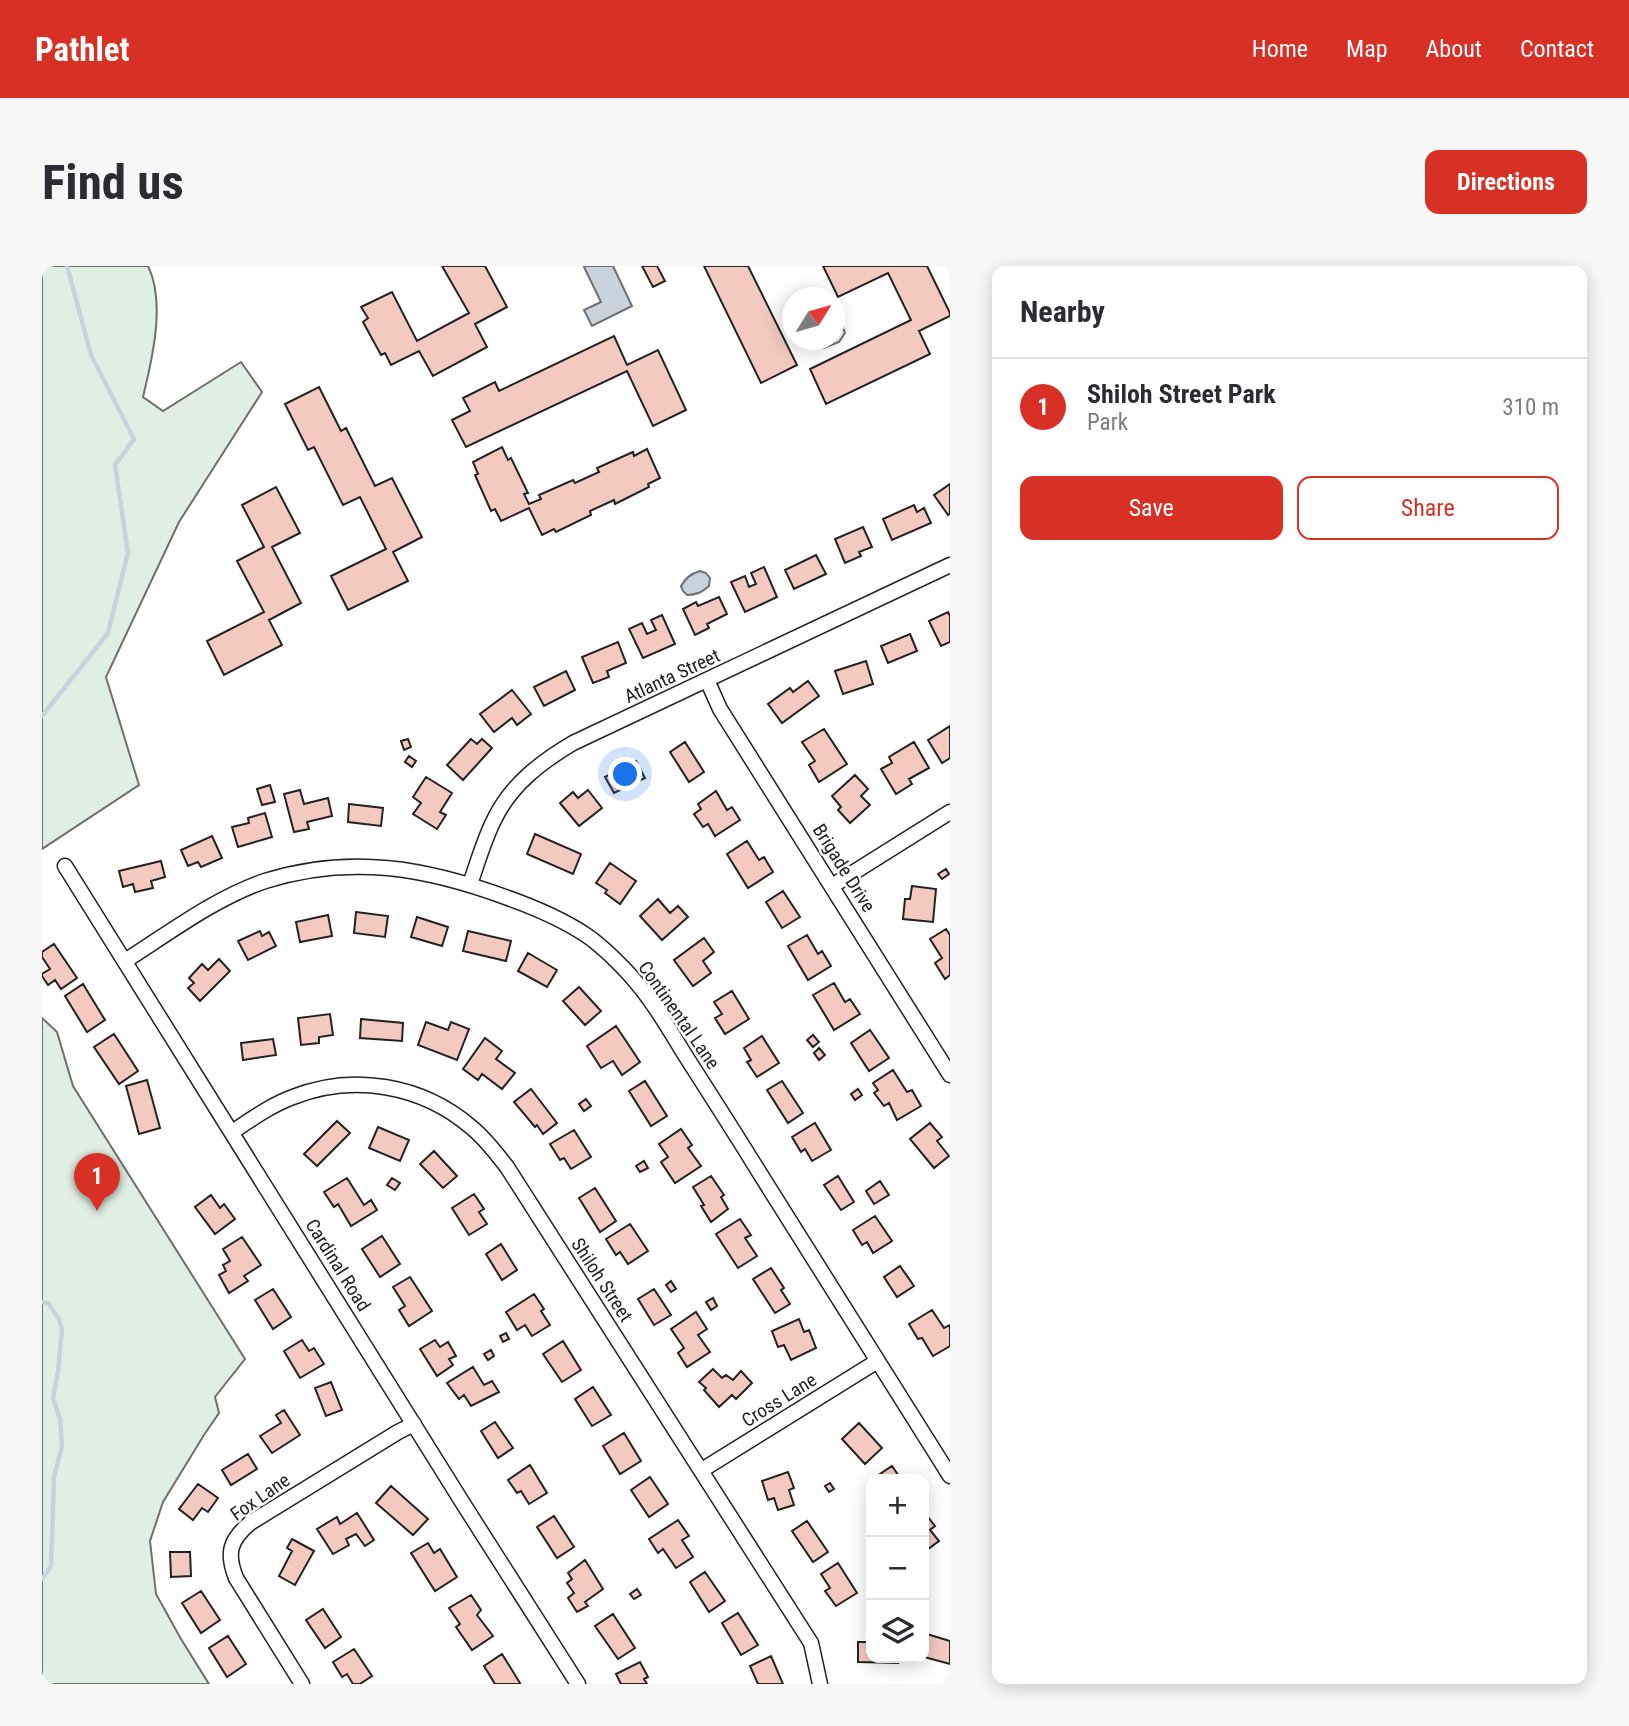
<!DOCTYPE html>
<html lang="en">
<head>
<meta charset="utf-8">
<style>
	:root { --surface:#fff; --page:#f7f7f7; --text:#2b2b33; --muted:#7c7c81; --line:#e1e1e2; --accent:#d93025 }
	body { margin:0; font-family:"Roboto Condensed",sans-serif; background:var(--page); color:var(--text) }
	.controls { position:absolute; right:21px; bottom:21px; display:grid; overflow:hidden; border-radius:14px; box-shadow:0 4px 18px #0003 }
	.controls button { width:63px; height:63px; display:grid; place-items:center; padding:0; border:0; border-bottom:2px solid var(--line); background:var(--surface); color:var(--text); font:35px sans-serif }
	.compass { position:absolute; left:740px; top:21px; width:63px; height:63px; border-radius:50%; background:var(--surface); box-shadow:0 4px 18px #0003; rotate:53deg }
	.you { position:absolute; left:584px; top:509px; width:24px; height:24px; margin:-18px; border:5px solid #fff; border-radius:50%; background:#1a73e8; box-shadow:0 0 0 10px #1a73e833 }
	.badge { display:grid; place-items:center; width:46px; height:46px; border-radius:50%; background:var(--accent); color:#fff; font-size:23px; font-weight:700 }
	.pin { position:absolute; translate:-50% -58px; filter:drop-shadow(0 2px 4px #0008) }
	.pin::after { content:''; position:absolute; top:37px; width:24px; height:21px; background:inherit; clip-path:polygon(0 0,100% 0,50% 100%) }
	.list { margin:0; padding:0; list-style:none }
	h2 { display:flex; justify-content:space-between; align-items:center; height:91px; margin:0; padding:0 28px; font-size:30px }
	h2 small { font-size:23px; font-weight:400; color:var(--muted) }
	.list li { display:grid; grid-template-columns:46px 1fr auto; gap:21px; align-items:center; box-sizing:border-box; height:98px; padding:0 28px; border-top:2px solid var(--line) }
	.list b { display:block; font-size:26px; white-space:nowrap }
	.list p { margin:0; font-size:23px; white-space:nowrap; color:var(--muted) }
	.list em { font-size:23px; font-style:normal; color:var(--muted) }
	.actions { display:flex; gap:14px; padding:21px 28px }
	.actions a { flex:1; padding:16px 0; border:2px solid var(--accent); border-radius:14px; text-align:center; font-size:24px; color:var(--accent) }
	.actions .main { background:var(--accent); color:#fff }
	.icon { flex:none; width:38px; height:38px; fill:none; stroke:currentColor; stroke-width:2; stroke-linecap:round; stroke-linejoin:round }
	.map { position:relative; flex:none; width:908px; height:1418px; overflow:hidden; border-radius:14px }
	header { display:flex; align-items:center; gap:42px; box-sizing:border-box; height:98px; padding:0 35px; background:var(--accent); color:#fff }
	header strong { font-size:33px }
	nav { display:flex; gap:38px; margin-inline-start:auto; font-size:24px }
	.intro { display:flex; align-items:center; justify-content:space-between; box-sizing:border-box; height:168px; padding:0 42px }
	h1 { margin:0; font-size:49px }
	.button { padding:18px 32px; border-radius:14px; background:var(--accent); color:#fff; font-size:24px; font-weight:700 }
	main { display:flex; gap:42px; padding:0 42px }
	aside { flex:1; background:var(--surface); border-radius:14px; box-shadow:0 4px 18px #0003 }
	.map>svg:first-child { display:block }
</style>
</head>
<body>
<header>
<strong>Pathlet</strong>
<nav><a>Home</a><a>Map</a><a>About</a><a>Contact</a></nav>
</header>
<div class="intro"><h1>Find us</h1><a class="button">Directions</a></div>
<main>
<div class="map">
<svg width="908" height="1418" viewBox="0 0 908 1418">
	<rect width="100%" height="100%" fill="#fff"/>
	<path fill="#e0efe3" stroke="#6f6f6f" stroke-width="2" d="M 0,0 L 106,0 C 124,36 110,94 101,131 L 121,145 L 199,96 L 220,126 L 137,256 L 64,411 L 97,519 L 0,583 Z
		M 793,41 L 803,67 L 797,76 L 782,82 L 774,78 L 772,74 L 792,74 Z
		M 0,752 L 15,766 L 31,820 L 203,1093 L 173,1131 L 177,1147 L 162,1169 L 121,1236 L 108,1275 L 114,1328 L 139,1373 L 167,1418 L 0,1418 Z"/>
	<path fill="#c7d3dd" stroke="#6f6f6f" stroke-width="2" d="M 544,0 L 571,0 L 590,40 L 550,60 L 542,44 L 559,36 L 542,1 Z
		M 658,305 L 664,307 L 668,312 L 667,320 C 660,326 655,329 645,329 L 641,325 L 639,320 C 644,312 648,308 658,305 Z"/>
	<g fill="none" stroke-linecap="round" stroke-linejoin="round">
		<path stroke="#c7d3dd" stroke-width="4.5" d="M 0,450 L 66,367 L 86,287 L 73,199 L 92,173 L 49,89 L 25,0
			M 0,1036 L 7,1038 L 17,1053 L 20,1064 L 16,1105 L 11,1132 L 18,1153 L 20,1180 L 12,1211 L 9,1300 L 0,1313"/>
	</g>
	<path fill="#f3c9c0" stroke="#222" stroke-width="2" d="M 400,0 L 443,0 L 465,41 L 433,58 L 445,81 L 391,110 L 377,85 L 349,99 L 343,87 L 339,89 L 321,56 L 326,52 L 319,41 L 350,26 L 375,75 L 427,47 Z
		M 600,0 L 615,0 L 623,15 L 611,21 Z
		M 662,0 L 706,0 L 755,99 L 719,117 Z
		M 781,0 L 885,0 L 908,47 L 908,50 L 877,65 L 888,88 L 784,138 L 768,103 L 869,54 L 846,7 L 796,31 Z
		M 572,70 L 585,99 L 616,84 L 644,144 L 611,160 L 585,105 L 424,181 L 410,154 L 428,145 L 421,132 L 453,116 L 457,125 Z
		M 277,121 L 299,165 L 304,162 L 333,220 L 350,212 L 380,271 L 351,286 L 366,315 L 306,344 L 289,310 L 344,283 L 318,231 L 301,239 L 272,181 L 266,184 L 243,138 Z
		M 460,181 L 466,194 L 469,192 L 486,227 L 482,228 L 487,238 L 499,233 L 497,229 L 531,214 L 533,217 L 557,206 L 555,202 L 591,186 L 592,190 L 605,183 L 618,212 L 606,218 L 607,221 L 573,238 L 572,234 L 548,245 L 549,249 L 514,266 L 512,263 L 500,269 L 487,242 L 459,255 L 453,243 L 449,245 L 433,209 L 436,208 L 431,196 Z
		M 908,218 L 908,247 L 906,249 L 892,229 Z
		M 234,221 L 258,267 L 230,281 L 259,337 L 227,354 L 240,379 L 182,409 L 165,375 L 222,346 L 195,295 L 222,281 L 200,239 Z
		M 872,239 L 875,246 L 882,242 L 889,257 L 850,274 L 841,253 Z
		M 821,261 L 830,281 L 817,286 L 819,290 L 803,297 L 793,273 Z
		M 774,289 L 784,308 L 752,323 L 743,304 Z
		M 722,301 L 735,331 L 703,346 L 689,316 L 703,310 L 707,321 L 714,318 L 709,307 Z
		M 677,331 L 685,348 L 665,358 L 667,362 L 653,369 L 641,343 L 654,336 L 656,340 Z
		M 906,346 L 908,350 L 908,376 L 899,380 L 887,355 Z
		M 620,349 L 633,378 L 601,392 L 587,363 L 600,357 L 605,368 L 614,364 L 609,354 Z
		M 868,368 L 875,385 L 846,397 L 839,380 Z
		M 576,376 L 584,397 L 565,405 L 567,411 L 551,417 L 540,391 Z
		M 824,395 L 831,418 L 801,428 L 793,405 Z
		M 524,405 L 533,424 L 502,440 L 492,421 Z
		M 766,415 L 777,430 L 740,457 L 726,438 L 748,422 L 751,426 Z
		M 470,424 L 489,448 L 475,459 L 470,452 L 452,466 L 438,448 Z
		M 908,460 L 908,492 L 900,497 L 886,474 Z
		M 782,463 L 805,498 L 777,516 L 767,499 L 773,495 L 760,476 Z
		M 366,473 L 369,481 L 362,484 L 359,475 Z
		M 429,473 L 435,478 L 440,473 L 450,482 L 421,514 L 405,499 Z
		M 643,476 L 662,506 L 647,516 L 628,486 Z
		M 872,476 L 887,502 L 867,513 L 870,518 L 854,528 L 839,503 L 850,497 L 847,491 Z
		M 367,490 L 374,495 L 370,501 L 363,496 Z
		M 594,495 L 603,512 L 572,527 L 563,511 Z
		M 813,509 L 826,523 L 819,530 L 828,539 L 808,557 L 796,544 L 799,541 L 790,530 Z
		M 384,511 L 410,527 L 398,546 L 404,549 L 395,563 L 371,548 L 379,537 L 371,531 Z
		M 228,519 L 233,536 L 220,539 L 215,523 Z
		M 258,524 L 262,538 L 286,532 L 290,550 L 265,556 L 267,563 L 252,566 L 242,528 Z
		M 546,524 L 560,542 L 537,560 L 518,537 L 531,526 L 536,532 Z
		M 674,525 L 685,544 L 690,541 L 698,554 L 673,570 L 666,558 L 661,561 L 652,548 L 659,543 L 656,538 Z
		M 307,538 L 341,542 L 339,560 L 306,556 Z
		M 223,547 L 230,571 L 196,581 L 190,561 L 207,557 L 206,552 Z
		M 493,568 L 539,588 L 531,608 L 485,588 Z
		M 170,570 L 180,592 L 159,601 L 156,596 L 146,600 L 139,584 Z
		M 705,575 L 717,594 L 722,591 L 731,606 L 706,622 L 685,588 Z
		M 119,595 L 123,611 L 109,615 L 111,622 L 93,626 L 91,618 L 81,621 L 77,605 Z
		M 568,597 L 594,615 L 578,638 L 563,627 L 565,624 L 554,617 Z
		M 904,603 L 907,608 L 900,613 L 896,608 Z
		M 870,620 L 894,623 L 891,656 L 861,653 L 863,633 L 868,633 Z
		M 741,625 L 758,651 L 740,662 L 724,636 Z
		M 616,633 L 628,647 L 636,640 L 646,651 L 620,674 L 598,650 Z
		M 314,646 L 346,650 L 343,671 L 312,667 Z
		M 286,649 L 290,670 L 258,676 L 254,656 Z
		M 375,651 L 406,661 L 400,680 L 369,671 Z
		M 904,663 L 908,669 L 908,709 L 903,713 L 893,697 L 900,692 L 888,673 Z
		M 218,665 L 220,670 L 227,666 L 234,680 L 206,694 L 196,675 Z
		M 426,665 L 469,675 L 464,695 L 421,685 Z
		M 765,669 L 776,688 L 780,685 L 789,700 L 766,714 L 746,680 Z
		M 662,672 L 672,686 L 661,695 L 669,707 L 651,720 L 632,694 Z
		M 12,678 L 35,712 L 19,723 L 13,714 L 6,719 L 0,710 L 0,708 L 8,703 L 0,691 L 0,686 Z
		M 486,687 L 515,704 L 505,721 L 476,705 Z
		M 177,693 L 188,705 L 158,735 L 146,722 L 152,717 L 147,712 L 160,698 L 166,704 Z
		M 792,717 L 803,736 L 808,733 L 818,748 L 792,764 L 771,729 Z
		M 41,718 L 63,754 L 45,766 L 23,730 Z
		M 537,721 L 559,745 L 543,759 L 521,735 Z
		M 690,725 L 707,753 L 683,768 L 673,752 L 680,748 L 672,736 Z
		M 288,748 L 291,769 L 277,771 L 277,777 L 259,779 L 256,752 Z
		M 319,753 L 361,757 L 360,775 L 318,772 Z
		M 384,756 L 406,764 L 409,756 L 427,763 L 415,794 L 376,779 Z
		M 574,760 L 598,796 L 580,809 L 571,795 L 559,802 L 545,780 Z
		M 828,764 L 847,792 L 827,805 L 809,777 Z
		M 72,768 L 96,805 L 77,818 L 52,781 Z
		M 771,769 L 777,776 L 771,781 L 765,774 Z
		M 720,770 L 737,797 L 715,811 L 705,796 L 709,794 L 702,782 Z
		M 443,772 L 460,785 L 454,793 L 473,807 L 460,823 L 440,808 L 436,814 L 421,803 Z
		M 231,773 L 234,789 L 201,794 L 199,777 Z
		M 777,782 L 783,789 L 777,794 L 772,787 Z
		M 851,804 L 865,826 L 870,824 L 879,840 L 855,854 L 847,837 L 842,840 L 832,827 L 836,824 L 831,817 Z
		M 105,814 L 118,862 L 97,868 L 84,820 Z
		M 603,815 L 625,850 L 609,860 L 587,825 Z
		M 740,815 L 761,847 L 746,857 L 725,824 Z
		M 489,823 L 515,857 L 501,868 L 495,859 L 493,861 L 472,836 Z
		M 816,823 L 820,829 L 813,834 L 809,828 Z
		M 544,833 L 549,840 L 542,845 L 537,838 Z
		M 295,855 L 308,867 L 275,900 L 262,888 Z
		M 773,857 L 789,884 L 770,895 L 763,883 L 759,886 L 750,871 Z
		M 888,857 L 900,871 L 895,875 L 907,890 L 892,902 L 868,873 Z
		M 336,861 L 367,874 L 358,895 L 327,882 Z
		M 639,863 L 650,879 L 646,882 L 659,900 L 633,917 L 619,896 L 626,891 L 617,878 Z
		M 532,864 L 549,891 L 529,903 L 522,892 L 518,894 L 508,878 Z
		M 392,885 L 415,910 L 401,922 L 378,898 Z
		M 602,895 L 606,902 L 598,906 L 594,900 Z
		M 669,910 L 682,929 L 679,931 L 686,943 L 669,956 L 659,940 L 662,939 L 651,921 Z
		M 796,910 L 812,936 L 799,944 L 782,919 Z
		M 305,912 L 322,939 L 329,934 L 335,944 L 309,960 L 296,938 L 292,941 L 282,926 Z
		M 350,912 L 358,917 L 353,924 L 345,919 Z
		M 838,915 L 847,929 L 832,938 L 824,925 Z
		M 553,922 L 574,955 L 558,966 L 537,932 Z
		M 432,928 L 442,943 L 437,946 L 445,958 L 427,969 L 410,942 Z
		M 169,929 L 178,942 L 182,938 L 193,953 L 173,968 L 153,941 Z
		M 833,950 L 850,975 L 831,987 L 825,976 L 820,979 L 811,964 Z
		M 698,953 L 709,969 L 703,972 L 715,990 L 696,1002 L 674,968 Z
		M 588,958 L 606,985 L 586,998 L 578,986 L 574,989 L 564,973 Z
		M 340,970 L 358,998 L 338,1011 L 320,983 Z
		M 200,971 L 219,999 L 202,1010 L 206,1015 L 187,1027 L 177,1009 L 184,1005 L 181,999 L 188,995 L 181,983 Z
		M 459,978 L 475,1004 L 460,1014 L 444,988 Z
		M 858,1000 L 872,1020 L 855,1031 L 842,1011 Z
		M 729,1002 L 742,1022 L 739,1024 L 748,1038 L 733,1047 L 711,1013 Z
		M 368,1011 L 390,1045 L 367,1060 L 357,1044 L 363,1040 L 351,1021 Z
		M 629,1015 L 634,1023 L 629,1026 L 624,1019 Z
		M 231,1023 L 249,1051 L 231,1063 L 213,1034 Z
		M 612,1023 L 629,1049 L 612,1059 L 596,1033 Z
		M 492,1028 L 502,1043 L 499,1045 L 508,1059 L 490,1070 L 483,1059 L 475,1064 L 464,1046 Z
		M 671,1032 L 675,1040 L 669,1044 L 664,1036 Z
		M 890,1044 L 902,1062 L 908,1059 L 908,1080 L 891,1090 L 880,1072 L 876,1073 L 867,1058 Z
		M 654,1046 L 665,1063 L 656,1069 L 668,1086 L 645,1101 L 636,1087 L 642,1082 L 629,1063 Z
		M 757,1053 L 762,1066 L 767,1064 L 774,1082 L 749,1094 L 742,1079 L 736,1081 L 730,1065 Z
		M 464,1067 L 467,1073 L 461,1076 L 458,1070 Z
		M 260,1074 L 267,1085 L 272,1082 L 282,1098 L 258,1112 L 242,1085 Z
		M 393,1074 L 398,1081 L 406,1076 L 414,1090 L 407,1093 L 411,1099 L 395,1110 L 378,1083 Z
		M 521,1075 L 539,1104 L 520,1116 L 501,1088 Z
		M 449,1084 L 452,1090 L 446,1094 L 442,1088 Z
		M 431,1101 L 442,1119 L 450,1115 L 457,1126 L 429,1140 L 422,1129 L 417,1133 L 405,1117 Z
		M 671,1103 L 680,1112 L 684,1109 L 691,1114 L 699,1105 L 710,1117 L 694,1133 L 690,1129 L 677,1141 L 662,1124 L 664,1122 L 657,1116 Z
		M 289,1116 L 300,1144 L 284,1150 L 273,1122 Z
		M 551,1121 L 569,1149 L 550,1160 L 533,1133 Z
		M 242,1144 L 258,1169 L 230,1187 L 218,1170 L 239,1157 L 234,1149 Z
		M 453,1156 L 471,1182 L 456,1192 L 439,1165 Z
		M 817,1157 L 840,1182 L 823,1198 L 800,1173 Z
		M 582,1167 L 599,1195 L 578,1208 L 561,1180 Z
		M 206,1188 L 215,1203 L 189,1219 L 180,1204 Z
		M 488,1199 L 505,1227 L 487,1238 L 479,1225 L 475,1227 L 466,1214 Z
		M 850,1200 L 859,1213 L 837,1213 L 835,1210 Z
		M 746,1206 L 752,1222 L 747,1224 L 752,1239 L 736,1244 L 732,1232 L 726,1234 L 720,1215 Z
		M 608,1211 L 626,1238 L 607,1251 L 589,1224 Z
		M 788,1217 L 792,1223 L 787,1226 L 783,1220 Z
		M 156,1218 L 176,1232 L 166,1246 L 160,1242 L 151,1254 L 137,1243 Z
		M 349,1220 L 386,1253 L 371,1269 L 334,1237 Z
		M 882,1246 L 893,1260 L 888,1264 L 897,1275 L 882,1286 Z
		M 315,1247 L 332,1274 L 323,1280 L 314,1268 L 304,1273 L 307,1279 L 291,1288 L 275,1263 L 295,1251 L 298,1258 Z
		M 512,1250 L 532,1281 L 515,1292 L 495,1261 Z
		M 636,1254 L 647,1270 L 640,1274 L 651,1291 L 634,1302 L 621,1283 L 616,1287 L 607,1273 Z
		M 765,1255 L 786,1286 L 771,1296 L 750,1265 Z
		M 250,1273 L 272,1285 L 253,1319 L 237,1310 L 250,1285 L 245,1282 Z
		M 386,1277 L 392,1287 L 398,1283 L 415,1311 L 393,1325 L 369,1287 Z
		M 128,1286 L 148,1286 L 149,1310 L 129,1311 Z
		M 543,1294 L 561,1323 L 543,1336 L 546,1340 L 535,1346 L 526,1332 L 532,1327 L 525,1317 L 530,1313 L 526,1307 Z
		M 796,1297 L 815,1327 L 794,1340 L 783,1325 L 788,1322 L 779,1308 Z
		M 663,1306 L 683,1335 L 667,1346 L 648,1316 Z
		M 595,1323 L 599,1329 L 592,1333 L 588,1328 Z
		M 159,1325 L 178,1354 L 159,1367 L 140,1337 Z
		M 429,1329 L 439,1344 L 435,1349 L 451,1370 L 430,1384 L 414,1361 L 418,1358 L 407,1342 Z
		M 281,1343 L 299,1371 L 283,1382 L 264,1354 Z
		M 696,1347 L 716,1379 L 699,1389 L 680,1357 Z
		M 571,1348 L 593,1382 L 576,1393 L 553,1360 Z
		M 885,1368 L 908,1375 L 908,1398 L 882,1391 L 882,1379 Z
		M 186,1370 L 204,1398 L 185,1411 L 167,1382 Z
		M 816,1376 L 829,1376 L 829,1392 L 856,1392 L 856,1397 L 816,1396 Z
		M 312,1383 L 330,1410 L 318,1418 L 311,1418 L 305,1408 L 300,1411 L 291,1396 Z
		M 460,1388 L 478,1417 L 476,1418 L 453,1418 L 442,1400 Z
		M 729,1390 L 741,1418 L 716,1418 L 708,1400 Z
		M 598,1396 L 606,1411 L 602,1413 L 605,1418 L 579,1418 L 574,1408 Z"/>
	<g fill="none" stroke-linecap="round" stroke-linejoin="round">
		<defs>
			<path id="minor" d="M 665,414 L 678,443 L 908,809
				M 23,600 L 422,1239 L 536,1418
				M 428,618 C 436,596 442,573 453,552 C 470,518 499,496 531,477 L 908,299
				M 790,620 L 908,546
				M 83,695 C 127,667 173,632 223,615 C 308,588 385,602 466,632 C 494,642 520,653 544,669 C 560,680 574,694 587,708 C 609,732 626,761 643,789 C 668,828 693,867 717,906 C 780,1008 844,1109 908,1210
				M 190,866 C 210,853 229,839 251,831 C 311,807 380,819 429,861 C 443,872 454,887 465,901 L 769,1377 L 778,1418
				M 660,1204 L 834,1096
				M 260,1418 L 194,1312 C 184,1287 188,1274 208,1257 L 356,1166 L 372,1158"/>
		</defs>
		<use href="#minor" stroke="#222" stroke-width="17"/>
		<use href="#minor" stroke="#fff" stroke-width="14"/>
	</g>
	<g text-anchor="middle" dominant-baseline="central" stroke-width="5" stroke-linejoin="round" paint-order="stroke">
		<g font-size="19" fill="#222" stroke="#fff">
			<text transform="translate(630 410) rotate(-25)">Atlanta Street</text>
			<text transform="translate(802 602) rotate(58)">Brigade Drive</text>
			<text transform="translate(637 749) rotate(55)">Continental Lane</text>
			<text transform="translate(296 999) rotate(58)">Cardinal Road</text>
			<text transform="translate(560 1014) rotate(57)">Shiloh Street</text>
			<text transform="translate(737 1134) rotate(-32)">Cross Lane</text>
			<text transform="translate(218 1231) rotate(-35)">Fox Lane</text>
		</g>
	</g>
</svg>
<div class="controls">
<button>+</button>
<button>−</button>
<button><svg class="icon" aria-label="layers" viewBox="0 0 24 24"><path d="M12 4l9 5-9 5-9-5zM3 14l9 5 9-5"/></svg></button>
</div>
<svg class="compass" viewBox="-18 -18 36 36"><path d="M0-13l5 13h-10z" fill="#e53935"/><path d="M0 13l5-13h-10z" fill="#7c7c81"/></svg>
<div class="you"></div>
<div class="pin badge" style="left:55px;top:945px">1</div>
</div>
<aside>
<h2>Nearby<small></small></h2>
<ul class="list">
<li><span class="badge">1</span><div><b>Shiloh Street Park</b><p>Park</p></div><em>310 m</em></li>
</ul>
<div class="actions"><a class="main">Save</a><a>Share</a></div>
</aside>
</main>
</body>
</html>
